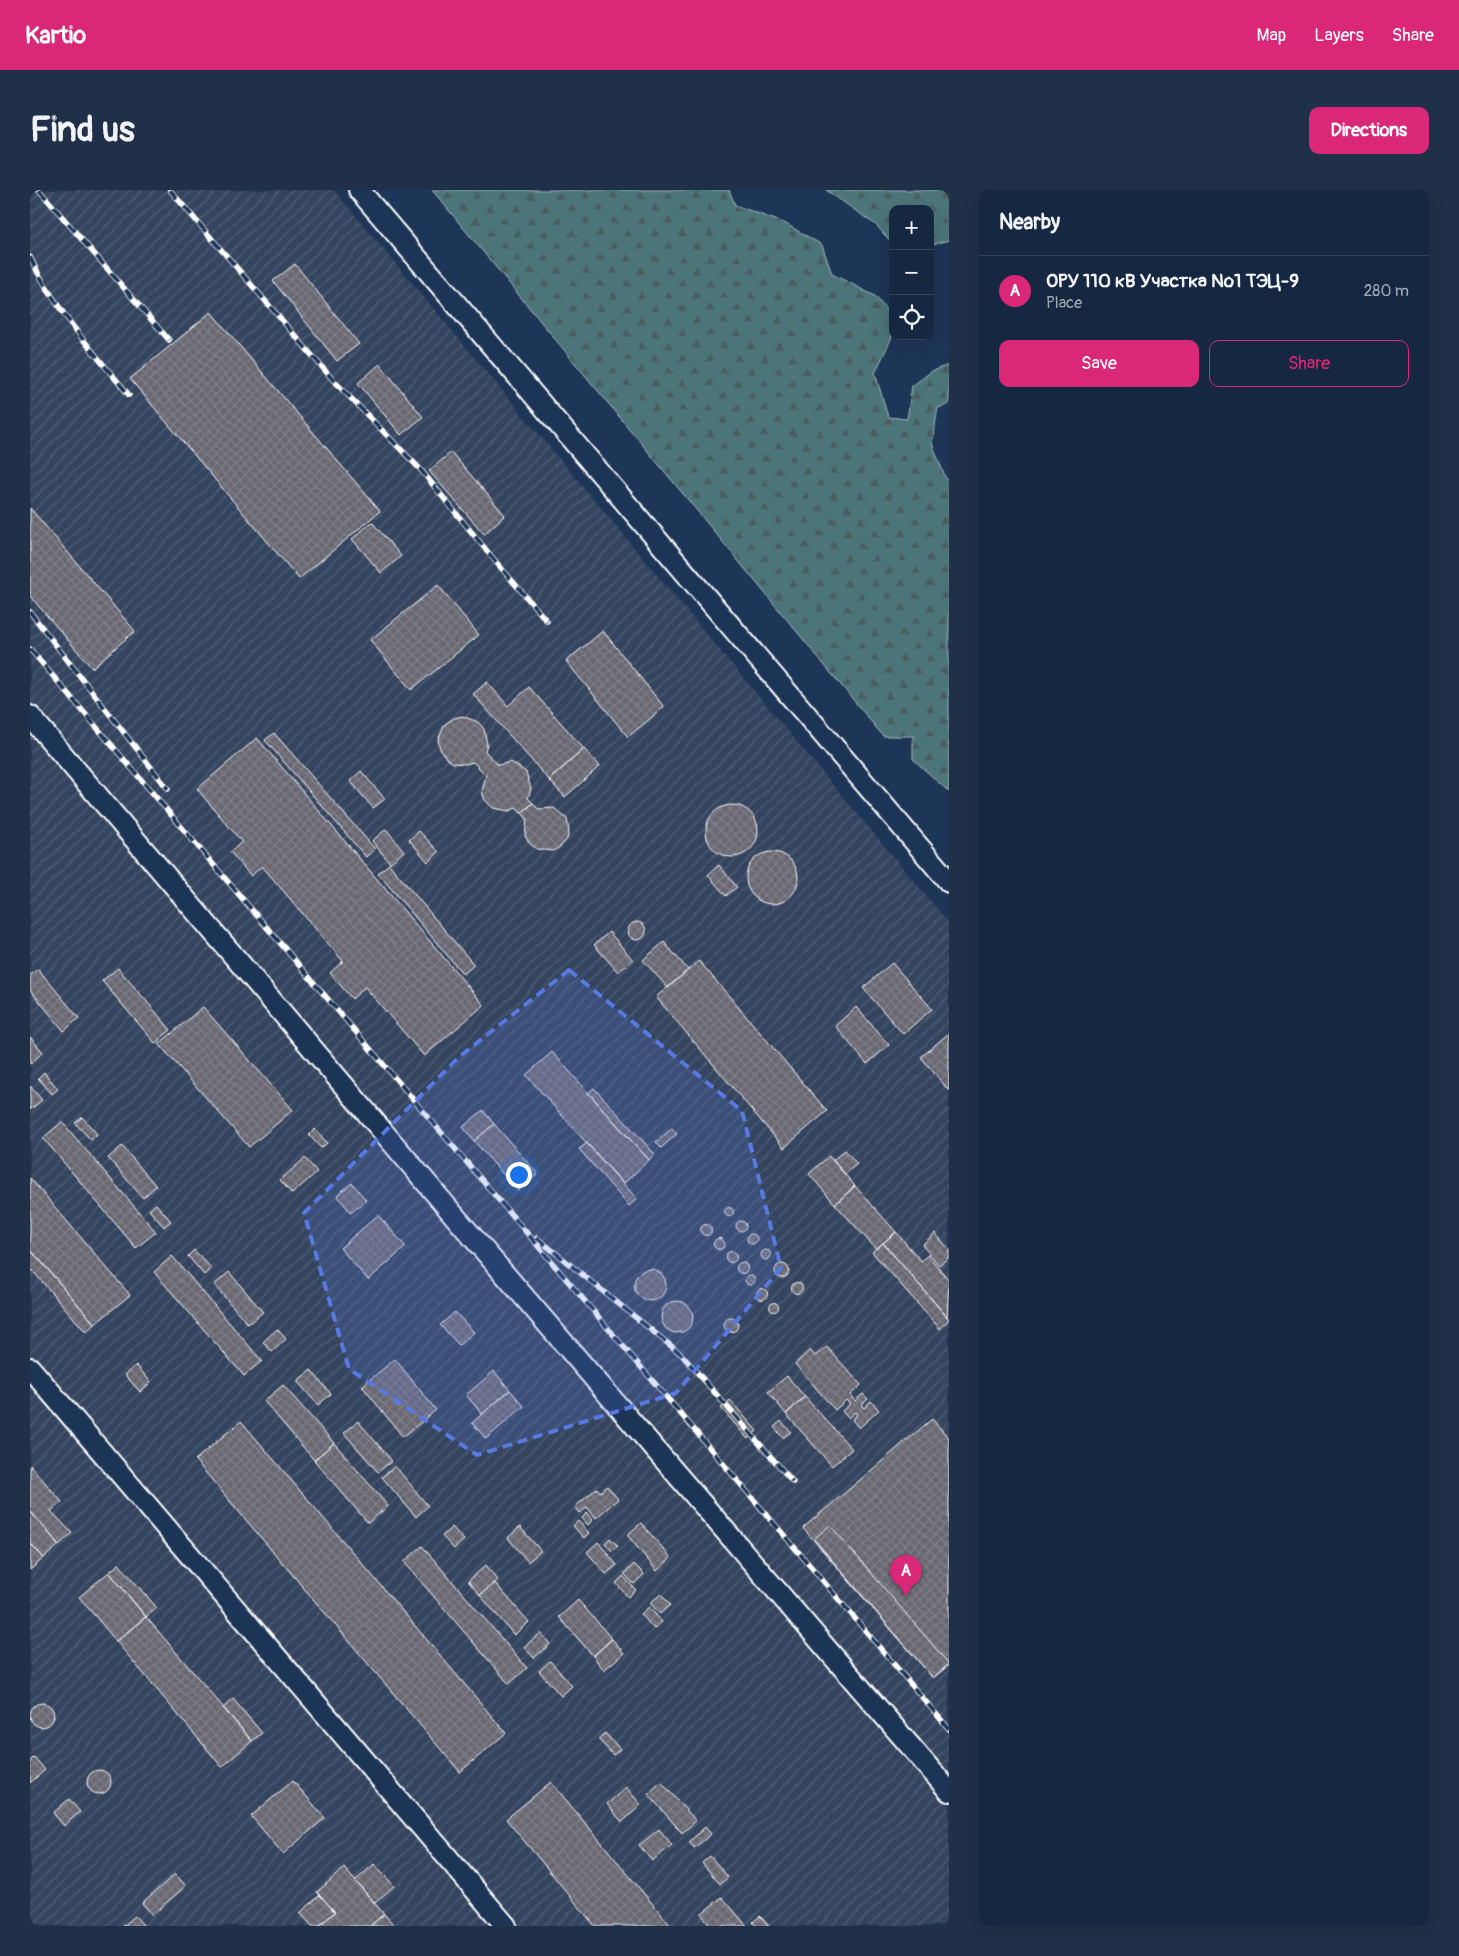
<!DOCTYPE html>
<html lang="en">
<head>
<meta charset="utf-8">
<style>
	:root { --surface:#162841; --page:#1f3048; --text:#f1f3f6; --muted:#9ea6b1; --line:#35445a; --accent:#db2777 }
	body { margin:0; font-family:Pangolin,sans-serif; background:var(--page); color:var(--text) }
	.controls { position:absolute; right:15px; top:15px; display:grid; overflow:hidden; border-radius:10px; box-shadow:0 5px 20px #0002 }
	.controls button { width:45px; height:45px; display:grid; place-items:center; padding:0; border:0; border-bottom:1px solid var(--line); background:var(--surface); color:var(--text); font:25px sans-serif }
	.you { position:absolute; left:488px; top:984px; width:18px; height:18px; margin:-12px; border:4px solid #fff; border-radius:50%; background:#1a73e8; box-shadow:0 0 0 8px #1a73e833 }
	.badge { display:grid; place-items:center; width:32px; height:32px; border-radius:50%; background:var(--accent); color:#fff; font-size:16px; font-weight:700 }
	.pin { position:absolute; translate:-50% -41px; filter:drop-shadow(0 1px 2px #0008) }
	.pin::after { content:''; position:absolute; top:26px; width:18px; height:15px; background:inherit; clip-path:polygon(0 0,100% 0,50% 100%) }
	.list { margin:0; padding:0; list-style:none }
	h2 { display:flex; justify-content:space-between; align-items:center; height:65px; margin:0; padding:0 20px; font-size:21px }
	h2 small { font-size:16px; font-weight:400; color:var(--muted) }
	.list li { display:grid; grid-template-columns:32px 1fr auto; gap:15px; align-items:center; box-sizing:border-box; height:70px; padding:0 20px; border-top:1px solid var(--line) }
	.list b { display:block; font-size:19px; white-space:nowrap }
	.list p { margin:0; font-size:16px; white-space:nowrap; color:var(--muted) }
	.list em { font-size:16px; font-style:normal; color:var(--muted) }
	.actions { display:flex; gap:10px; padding:15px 20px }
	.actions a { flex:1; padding:11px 0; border:1px solid var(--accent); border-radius:10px; text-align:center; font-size:18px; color:var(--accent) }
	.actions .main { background:var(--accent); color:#fff }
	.icon { flex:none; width:28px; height:28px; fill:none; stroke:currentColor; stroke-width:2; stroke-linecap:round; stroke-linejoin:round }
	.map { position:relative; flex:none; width:919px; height:1736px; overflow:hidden; border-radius:10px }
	header { display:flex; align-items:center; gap:30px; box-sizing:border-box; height:70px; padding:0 25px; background:var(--accent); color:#fff }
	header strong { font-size:24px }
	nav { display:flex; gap:28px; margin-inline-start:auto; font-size:18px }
	.intro { display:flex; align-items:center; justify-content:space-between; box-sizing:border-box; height:120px; padding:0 30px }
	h1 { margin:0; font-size:35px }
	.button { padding:12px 22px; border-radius:10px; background:var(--accent); color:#fff; font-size:18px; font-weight:700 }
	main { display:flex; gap:30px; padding:0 30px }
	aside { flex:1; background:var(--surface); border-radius:10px; box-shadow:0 5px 20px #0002 }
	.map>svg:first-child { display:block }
</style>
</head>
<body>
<header>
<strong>Kartio</strong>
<nav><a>Map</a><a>Layers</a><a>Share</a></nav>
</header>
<div class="intro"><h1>Find us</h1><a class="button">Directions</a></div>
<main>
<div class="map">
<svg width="919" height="1736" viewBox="0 0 919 1736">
	<defs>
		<pattern id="industrial-furrows" width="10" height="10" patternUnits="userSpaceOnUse" patternTransform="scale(1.25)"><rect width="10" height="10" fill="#34445f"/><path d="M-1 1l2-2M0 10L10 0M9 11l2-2" fill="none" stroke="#526077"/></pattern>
		<pattern id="forest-firs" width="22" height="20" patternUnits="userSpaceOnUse" patternTransform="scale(1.25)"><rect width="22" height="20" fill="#4c7478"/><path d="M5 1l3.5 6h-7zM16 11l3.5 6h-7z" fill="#4c5c5e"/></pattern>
		<pattern id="building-cross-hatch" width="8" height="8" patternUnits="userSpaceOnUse" patternTransform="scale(1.25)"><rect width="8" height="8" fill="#696772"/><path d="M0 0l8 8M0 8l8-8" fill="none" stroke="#807e87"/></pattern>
	</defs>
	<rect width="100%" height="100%" fill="#1d3557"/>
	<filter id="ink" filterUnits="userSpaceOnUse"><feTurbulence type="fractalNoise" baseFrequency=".02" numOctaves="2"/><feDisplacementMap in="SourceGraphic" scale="10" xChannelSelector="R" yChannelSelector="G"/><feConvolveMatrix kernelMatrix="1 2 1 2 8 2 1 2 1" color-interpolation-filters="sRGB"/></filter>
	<g filter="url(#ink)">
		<path fill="url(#industrial-furrows)" d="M 0,0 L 304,0 L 919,733 L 919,1736 L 0,1736 Z"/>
		<path fill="url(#forest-firs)" stroke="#a6babc" d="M 402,0 L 699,0 L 705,15 L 756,34 L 792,55 L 802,84 L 845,106 L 858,122 L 862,147 L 845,183 L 858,227 L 877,229 L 882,196 L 902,181 L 919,175 L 919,214 L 908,218 L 902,253 L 915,287 L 919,291 L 919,602 L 883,569 L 883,546 L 853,546 Z
			M 796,0 L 919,0 L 919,50 L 900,55 L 900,19 L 863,19 L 863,54 L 846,35 Z"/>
		<path fill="url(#building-cross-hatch)" stroke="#fff" d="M 265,74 L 329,154 L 307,171 L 243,91 Z
			M 181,122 L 350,321 L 269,389 L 100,189 Z
			M 350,174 L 393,227 L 371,245 L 328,193 Z
			M 421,262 L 475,325 L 454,344 L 399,281 Z
			M 0,318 L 105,441 L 62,478 L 0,406 Z
			M 342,332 L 371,366 L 351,383 L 322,349 Z
			M 408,395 L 449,445 L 381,500 L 340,450 Z
			M 573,441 L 634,517 L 598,547 L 536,471 Z
			M 457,492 L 478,516 L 499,497 L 554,559 L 519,590 L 443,504 Z
			M 432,526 L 448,532 L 454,539 L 457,554 L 455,561 L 468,575 L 481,572 L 496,582 L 501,599 L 498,608 L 503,613 L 491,623 L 486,618 L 479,621 L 463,618 L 455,610 L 452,602 L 456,585 L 443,572 L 435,574 L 423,573 L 416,568 L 410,559 L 408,550 L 415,534 L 424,528 Z
			M 244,543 L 345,659 L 336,667 L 235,550 Z
			M 227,548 L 454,815 L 394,866 L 335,797 L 322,809 L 300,783 L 313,771 L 232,676 L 221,686 L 200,662 L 212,652 L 167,599 Z
			M 554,559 L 570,576 L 535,607 L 519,590 Z
			M 331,581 L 355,609 L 343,618 L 320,591 Z
			M 503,613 L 508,619 L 524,618 L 537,629 L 539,642 L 537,649 L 531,656 L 523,661 L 507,659 L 500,654 L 495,646 L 497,629 L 492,623 Z
			M676 641a26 26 0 1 1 52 0a26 26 0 1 1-52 0Z
			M 356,639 L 374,661 L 360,673 L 342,651 Z
			M 389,641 L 409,662 L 398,672 L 379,650 Z
			M716 688a26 26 0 1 1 52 0a26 26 0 1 1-52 0Z
			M 359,674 L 444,775 L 433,784 L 348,683 Z
			M 689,675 L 707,697 L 696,706 L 678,685 Z
			M598 741a9 9 0 1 1 18 0a9 9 0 1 1-18 0Z
			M 579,742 L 603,770 L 588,782 L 564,755 Z
			M 634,752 L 658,780 L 638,798 L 613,770 Z
			M 669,771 L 797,921 L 754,958 L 626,807 Z
			M 862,773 L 902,819 L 873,844 L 833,798 Z
			M 88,778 L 141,840 L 125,853 L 72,791 Z
			M 8,779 L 49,828 L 34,841 L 0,800 L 0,785 Z
			M 173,817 L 263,920 L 219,957 L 129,854 Z
			M 826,817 L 859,855 L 837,874 L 805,836 Z
			M 919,843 L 919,901 L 891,867 Z
			M 0,847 L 13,862 L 0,874 Z
			M 522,862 L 619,970 L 593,994 L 496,885 Z
			M 14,882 L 28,899 L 22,904 L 8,888 Z
			M 0,896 L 12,910 L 0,920 Z
			M 564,898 L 625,964 L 619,970 L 558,903 Z
			M 453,920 L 464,934 L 444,951 L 433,937 Z
			M 52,927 L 67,944 L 61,950 L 45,933 Z
			M 32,932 L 126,1042 L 106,1058 L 13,948 Z
			M 464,934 L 499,974 L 479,991 L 444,951 Z
			M 642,938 L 647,944 L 631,958 L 626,952 Z
			M 285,939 L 297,953 L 291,958 L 279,945 Z
			M 557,953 L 607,1009 L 599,1016 L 549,959 Z
			M 92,956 L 126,996 L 113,1008 L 78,968 Z
			M 815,960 L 827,974 L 815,984 L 803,970 Z
			M 799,966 L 825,996 L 805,1014 L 779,984 Z
			M 275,968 L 287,982 L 262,1004 L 250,990 Z
			M 499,974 L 508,984 L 488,1001 L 479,991 Z
			M 0,988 L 100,1105 L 65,1134 L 0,1059 Z
			M 322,993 L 336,1010 L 321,1023 L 307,1005 Z
			M 825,996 L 866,1042 L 846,1059 L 805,1014 Z
			M 126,1014 L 141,1031 L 134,1037 L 119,1020 Z
			M694.5 1022a4.5 4.5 0 1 1 9 0a4.5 4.5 0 1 1-9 0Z
			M 348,1025 L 376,1057 L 338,1090 L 310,1058 Z
			M706 1036a5 5 0 1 1 10 0a5 5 0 1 1-10 0Z
			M670.5 1040a5.5 5.5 0 1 1 11 0a5.5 5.5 0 1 1-11 0Z
			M 866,1042 L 891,1071 L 898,1065 L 919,1090 L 917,1127 L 853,1053 Z
			M 905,1043 L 919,1059 L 919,1067 L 909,1075 L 892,1055 Z
			M717 1049a5 5 0 1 1 10 0a5 5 0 1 1-10 0Z
			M683.5 1054a5.5 5.5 0 1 1 11 0a5.5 5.5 0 1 1-11 0Z
			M 853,1053 L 919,1129 L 910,1139 L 842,1062 Z
			M 0,1059 L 65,1134 L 56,1142 L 0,1078 Z
			M731 1065a5 5 0 1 1 10 0a5 5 0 1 1-10 0Z
			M 164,1060 L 181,1078 L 174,1085 L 158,1066 Z
			M695.5 1067a5.5 5.5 0 1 1 11 0a5.5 5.5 0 1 1-11 0Z
			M 142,1066 L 232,1171 L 214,1186 L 124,1082 Z
			M706.5 1078a5.5 5.5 0 1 1 11 0a5.5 5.5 0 1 1-11 0Z
			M745 1081a7 7 0 1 1 14 0a7 7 0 1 1-14 0Z
			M604 1095a16 16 0 1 1 32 0a16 16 0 1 1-32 0Z
			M 199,1082 L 233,1122 L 218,1134 L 184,1095 Z
			M715 1090a5 5 0 1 1 10 0a5 5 0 1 1-10 0Z
			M761.5 1098a5.5 5.5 0 1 1 11 0a5.5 5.5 0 1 1-11 0Z
			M726.5 1104a5.5 5.5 0 1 1 11 0a5.5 5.5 0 1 1-11 0Z
			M631 1127a16 16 0 1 1 32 0a16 16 0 1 1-32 0Z
			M739.5 1117a4.5 4.5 0 1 1 9 0a4.5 4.5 0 1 1-9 0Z
			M 425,1122 L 444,1142 L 429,1155 L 410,1135 Z
			M694 1135a7 7 0 1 1 14 0a7 7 0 1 1-14 0Z
			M 247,1139 L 256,1149 L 242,1162 L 233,1152 Z
			M 797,1157 L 831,1195 L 820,1205 L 825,1211 L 833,1204 L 838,1209 L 831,1215 L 834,1218 L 841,1211 L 849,1220 L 829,1238 L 822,1230 L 827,1225 L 825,1222 L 818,1228 L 812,1221 L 820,1214 L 816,1210 L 805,1220 L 765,1174 L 780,1160 L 785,1166 Z
			M 365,1169 L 406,1220 L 373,1247 L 332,1196 Z
			M 106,1175 L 121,1192 L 110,1202 L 95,1185 Z
			M 281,1180 L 301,1204 L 288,1215 L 267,1191 Z
			M 464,1181 L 480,1200 L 452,1224 L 436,1205 Z
			M 757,1186 L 775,1207 L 756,1224 L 738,1202 Z
			M 253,1195 L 304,1253 L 284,1270 L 234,1211 Z
			M 480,1200 L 494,1216 L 456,1249 L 442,1233 Z
			M 775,1207 L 822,1259 L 802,1276 L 756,1224 Z
			M 700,1210 L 727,1241 L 718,1249 L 691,1218 Z
			M 902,1229 L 919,1248 L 919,1475 L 903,1488 L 773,1338 Z
			M 211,1231 L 476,1543 L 430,1582 L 165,1270 Z
			M 328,1231 L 362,1271 L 348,1282 L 314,1243 Z
			M 751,1231 L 761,1242 L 753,1248 L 744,1237 Z
			M 304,1253 L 358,1316 L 338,1333 L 284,1270 Z
			M 0,1275 L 32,1312 L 21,1321 L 42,1343 L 29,1355 L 0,1321 Z
			M 365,1276 L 398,1316 L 386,1327 L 352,1287 Z
			M 577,1296 L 588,1309 L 566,1328 L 557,1317 L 550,1323 L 545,1317 L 567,1298 L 570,1302 Z
			M 0,1321 L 29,1355 L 14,1368 L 0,1353 Z
			M 557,1323 L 563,1330 L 558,1335 L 552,1328 Z
			M 548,1331 L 559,1343 L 554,1348 L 543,1336 Z
			M 611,1333 L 641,1368 L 627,1381 L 597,1345 Z
			M 800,1335 L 919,1474 L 903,1488 L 784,1349 Z
			M 422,1337 L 434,1350 L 424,1359 L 412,1346 Z
			M 490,1337 L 511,1361 L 498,1372 L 478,1348 Z
			M 580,1348 L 588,1356 L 582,1361 L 575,1353 Z
			M 568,1352 L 587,1375 L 576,1384 L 557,1362 Z
			M 0,1353 L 14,1368 L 0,1380 Z
			M 392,1356 L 497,1478 L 479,1494 L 374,1372 Z
			M 89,1374 L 127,1418 L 116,1427 L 79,1382 Z
			M 604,1374 L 614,1384 L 604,1394 L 594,1384 Z
			M 456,1375 L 468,1390 L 450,1405 L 438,1391 Z
			M 79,1382 L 116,1427 L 86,1451 L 49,1407 Z
			M 593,1386 L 606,1400 L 598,1407 L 586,1393 Z
			M 465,1393 L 499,1432 L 484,1445 L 450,1405 Z
			M 631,1404 L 640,1415 L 630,1424 L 620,1413 Z
			M 548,1410 L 582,1449 L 563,1466 L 529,1427 Z
			M 619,1417 L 632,1432 L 624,1439 L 611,1424 Z
			M 116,1427 L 222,1551 L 192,1577 L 86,1451 Z
			M 511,1443 L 520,1454 L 504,1468 L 494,1457 Z
			M 582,1449 L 594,1463 L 574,1480 L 563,1466 Z
			M 520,1471 L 542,1496 L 531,1506 L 509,1481 Z
			M 203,1509 L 232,1543 L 222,1551 L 193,1518 Z
			M0 1525a12 12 0 1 1 24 0a12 12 0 1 1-24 0Z
			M 575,1543 L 590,1559 L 583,1565 L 568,1549 Z
			M 4,1567 L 15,1580 L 0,1593 L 0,1571 Z
			M57 1592a12 12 0 1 1 24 0a12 12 0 1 1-24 0Z
			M 263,1591 L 295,1628 L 253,1664 L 221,1626 Z
			M 521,1592 L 641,1736 L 565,1736 L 476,1629 Z
			M 631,1592 L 666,1631 L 652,1643 L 618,1604 Z
			M 596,1597 L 611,1615 L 592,1632 L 577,1614 Z
			M 39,1609 L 50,1622 L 34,1636 L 23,1623 Z
			M 675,1637 L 681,1644 L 664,1658 L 659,1652 Z
			M 629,1639 L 642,1655 L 622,1671 L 609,1655 Z
			M 680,1666 L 698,1687 L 690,1694 L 672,1673 Z
			M 344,1674 L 364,1696 L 345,1713 L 325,1691 Z
			M 314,1678 L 354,1724 L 340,1736 L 289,1736 L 305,1722 L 287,1702 Z
			M 145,1684 L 156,1696 L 122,1725 L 112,1713 Z
			M 290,1705 L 305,1722 L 289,1736 L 282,1736 L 270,1723 Z
			M 692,1707 L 717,1736 L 681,1736 L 671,1724 Z
			M 354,1724 L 365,1736 L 340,1736 Z
			M 105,1726 L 114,1736 L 93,1736 Z
			M 730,1726 L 739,1736 L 726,1736 L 723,1732 Z"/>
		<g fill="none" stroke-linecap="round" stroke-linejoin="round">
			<defs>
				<path id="minor" d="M 329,0 L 919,692
					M 0,526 L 428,1030 L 919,1601
					M 0,1178 L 476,1736"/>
			</defs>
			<use href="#minor" stroke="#fff" stroke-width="24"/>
			<use href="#minor" stroke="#1d3557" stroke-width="20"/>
			<defs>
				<path id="rail" d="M 9,0 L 139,150
					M 140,0 L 304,191 L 390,279 L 466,372 L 517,431
					M 0,67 C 24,118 63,162 99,205
					M 0,422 L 138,599
					M 0,459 L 919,1539
					M 507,1048 L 651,1164 L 763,1292"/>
			</defs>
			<use href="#rail" stroke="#fff" stroke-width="5.5"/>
			<use href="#rail" stroke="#1d3557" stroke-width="4" stroke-dasharray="11" stroke-linecap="butt"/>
		</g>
	</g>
	<path fill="#567ae2" fill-opacity="0.2" stroke="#567ae2" stroke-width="4" stroke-dasharray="10 6" stroke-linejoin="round" d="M 539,780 L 712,921 L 751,1078 L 646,1203 L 447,1265 L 319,1179 L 274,1023 L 429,867 Z"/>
</svg>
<div class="controls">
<button>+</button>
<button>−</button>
<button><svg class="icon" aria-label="locate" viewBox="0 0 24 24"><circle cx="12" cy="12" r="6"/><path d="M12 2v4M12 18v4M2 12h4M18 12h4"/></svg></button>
</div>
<div class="you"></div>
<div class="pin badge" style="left:876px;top:1406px">A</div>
</div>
<aside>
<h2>Nearby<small></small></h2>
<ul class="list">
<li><span class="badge">A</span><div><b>ОРУ 110 кВ Участка №1 ТЭЦ-9</b><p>Place</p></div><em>280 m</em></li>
</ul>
<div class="actions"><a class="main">Save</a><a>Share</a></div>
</aside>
</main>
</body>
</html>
